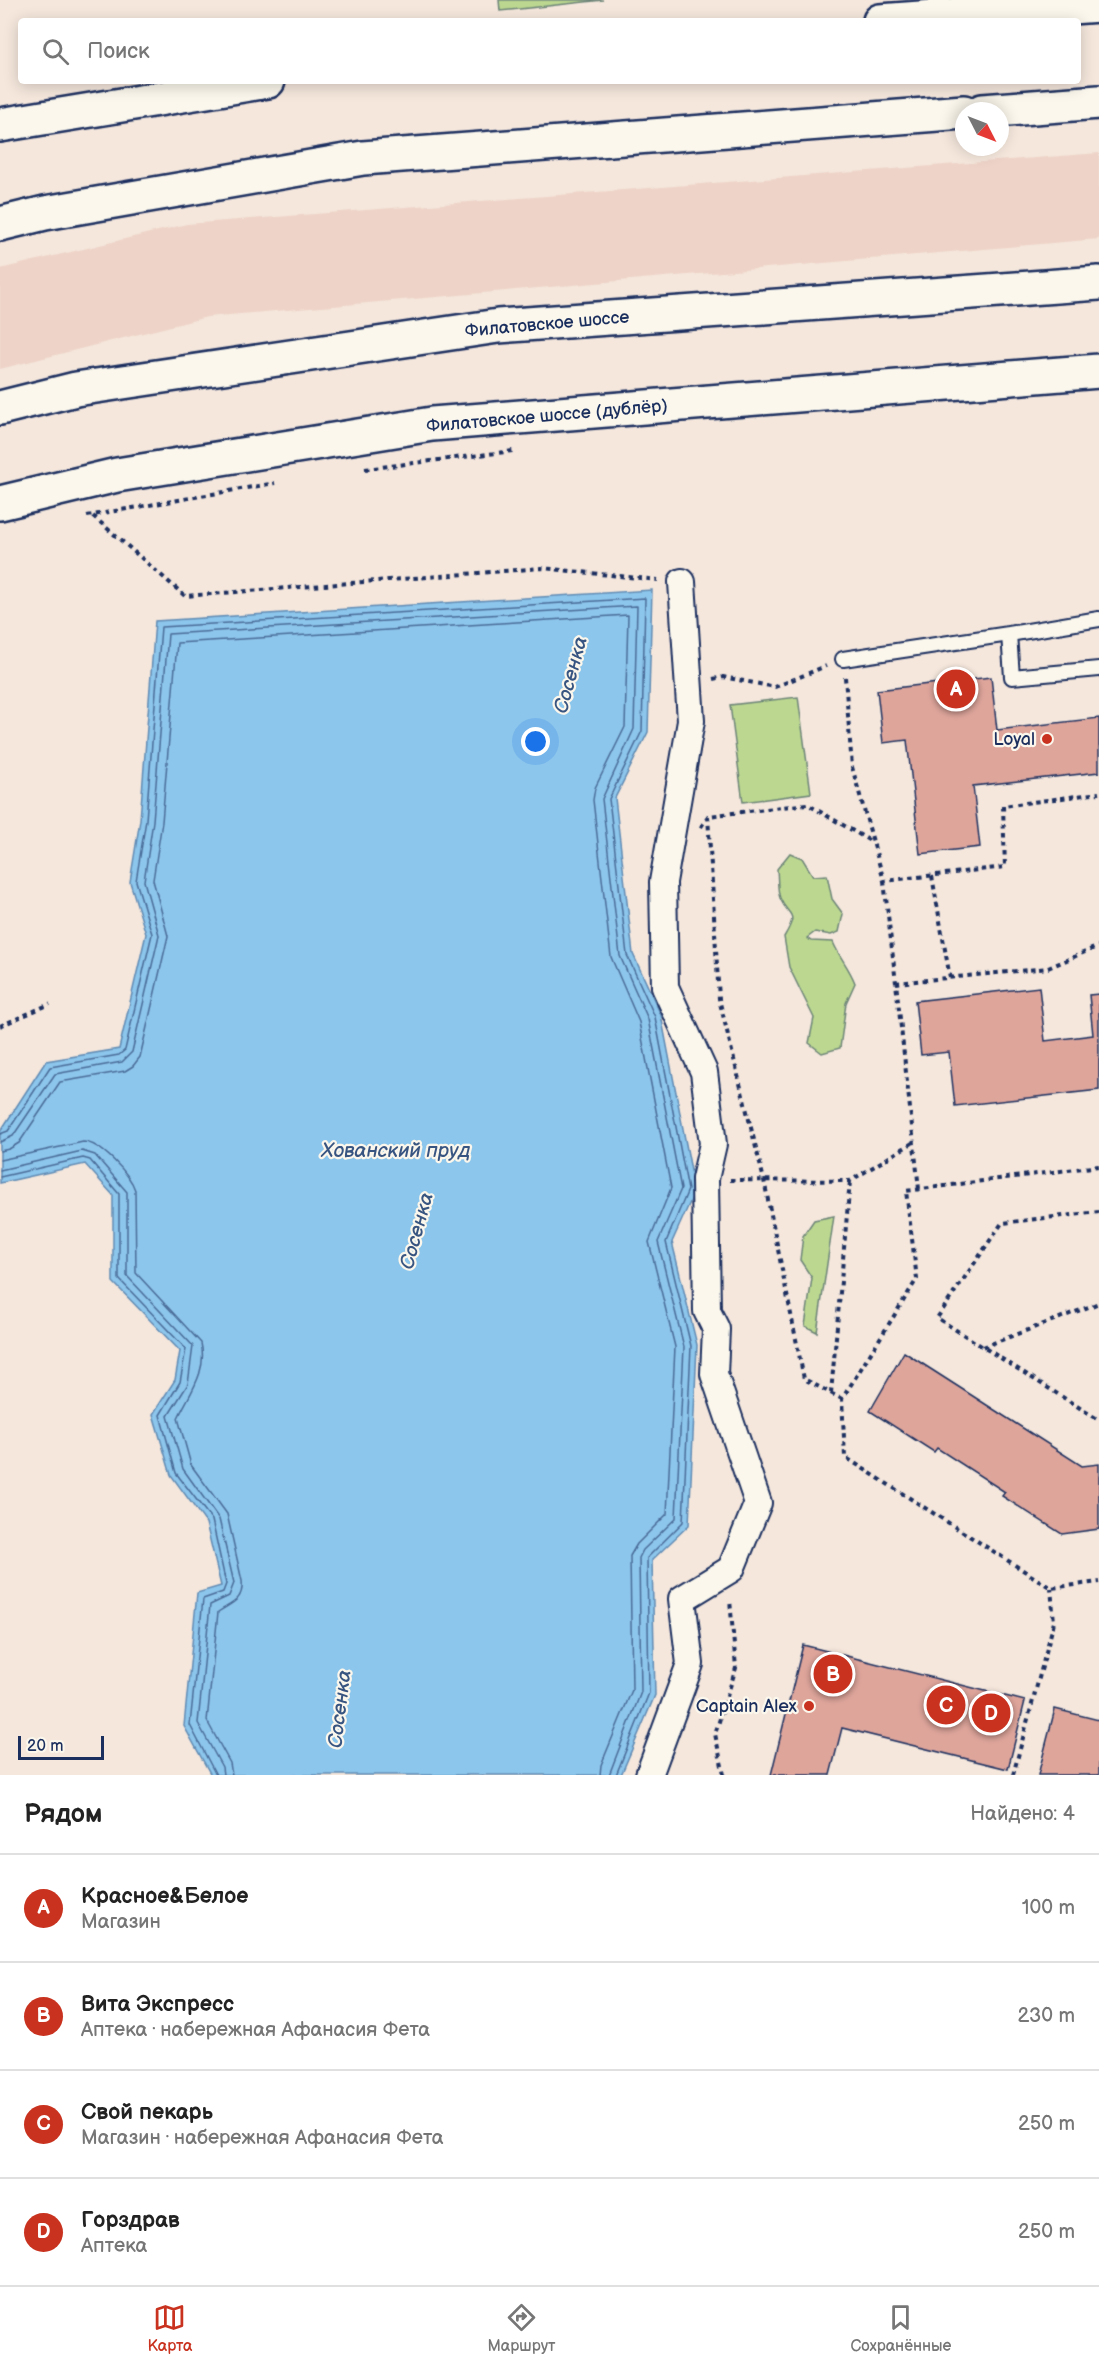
<!DOCTYPE html>
<html lang="ru">
<head>
<meta charset="utf-8">
<style>
	:root { --surface:#fff; --page:#f2f2f2; --text:#222; --muted:#767676; --line:#e0e0e0; --accent:#c8321e }
	body { margin:0; font-family:"Balsamiq Sans",sans-serif; background:var(--page); color:var(--text) }
	.compass { position:absolute; left:955px; top:102px; width:54px; height:54px; border-radius:50%; background:var(--surface); box-shadow:0 3px 15px #0003; rotate:132deg }
	.scale { position:absolute; left:18px; bottom:15px; width:86px; box-sizing:border-box; padding-left:6px; border:3px solid #1b2f5e; border-top:0; font-size:16px; line-height:21px; white-space:nowrap; color:#1b2f5e; -webkit-text-stroke:4px #fbf7ec; paint-order:stroke }
	.you { position:absolute; left:536px; top:742px; width:21px; height:21px; margin:-15px; border:4px solid #fff; border-radius:50%; background:#1a73e8; box-shadow:0 0 0 9px #1a73e833 }
	.badge { display:grid; place-items:center; width:39px; height:39px; border-radius:50%; background:var(--accent); color:#fff; font-size:20px; font-weight:700 }
	.pin { position:absolute; translate:-50% -50%; border:3px solid #fff; box-shadow:0 2px 6px #0006 }
	.list { margin:0; padding:0; list-style:none }
	h2 { display:flex; justify-content:space-between; align-items:center; height:78px; margin:0; padding:0 24px; font-size:26px }
	h2 small { font-size:20px; font-weight:400; color:var(--muted) }
	.list li { display:grid; grid-template-columns:39px 1fr auto; gap:18px; align-items:center; box-sizing:border-box; height:108px; padding:0 24px; border-top:2px solid var(--line) }
	.list b { display:block; font-size:22px; white-space:nowrap }
	.list p { margin:0; font-size:20px; white-space:nowrap; color:var(--muted) }
	.list em { font-size:20px; font-style:normal; color:var(--muted) }
	.icon { flex:none; width:33px; height:33px; fill:none; stroke:currentColor; stroke-width:2; stroke-linecap:round; stroke-linejoin:round }
	.map { position:relative; flex:none; width:1099px; height:1775px; overflow:hidden }
	.search { position:absolute; background:var(--surface); box-shadow:0 3px 15px #0003; left:18px; right:18px; top:18px; height:66px; display:flex; align-items:center; gap:15px; box-sizing:border-box; padding:0 21px; border-radius:6px; color:var(--muted); font-size:22px }
	.sheet { height:510px; background:var(--surface) }
	nav { display:flex; justify-content:space-around; align-items:center; box-sizing:border-box; height:84px; border-top:2px solid var(--line); background:var(--surface); font-size:16px; color:var(--muted) }
	nav a { display:grid; justify-items:center; gap:3px }
	nav .on { color:var(--accent) }
	.map>svg:first-child { display:block }
</style>
</head>
<body>
<div class="map">
<svg width="1099" height="1775" viewBox="0 0 1099 1775">
	<rect width="100%" height="100%" fill="#f5e7dc"/>
	<filter id="ink" filterUnits="userSpaceOnUse"><feTurbulence type="fractalNoise" baseFrequency=".0167" numOctaves="2"/><feDisplacementMap in="SourceGraphic" scale="12" xChannelSelector="R" yChannelSelector="G"/><feConvolveMatrix kernelMatrix="1 2 1 2 8 2 1 2 1" color-interpolation-filters="sRGB"/></filter>
	<g filter="url(#ink)">
		<path fill="#eed3c8" d="M 1099,153 L 1099,239 L 207,317 L 0,369 L 0,269 L 187,224 Z"/>
		<path fill="#bcd890" stroke="#6c8477" stroke-width="1.5" d="M 499,0 L 603,0 L 500,11 Z
			M 798,697 L 811,793 L 743,802 L 730,705 Z
			M 790,853 L 802,858 L 813,876 L 827,875 L 832,899 L 843,914 L 839,932 L 831,935 L 815,932 L 807,938 L 811,941 L 833,942 C 839,957 849,967 855,983 L 846,1003 L 840,1048 L 822,1053 L 809,1043 L 814,1018 L 789,967 L 784,937 C 800,910 788,918 780,898 C 777,890 778,878 777,869 Z
			M 834,1216 L 817,1332 L 805,1326 L 812,1278 L 800,1260 L 803,1236 L 814,1220 Z"/>
		<path fill="#8dc6ec" stroke="#5f8ab3" stroke-width="1.5" d="M 652,590 L 648,732 L 615,798 L 633,954 L 661,1015 L 695,1191 L 672,1242 L 697,1345 L 689,1525 L 652,1560 L 655,1695 L 621,1775 L 211,1775 L 184,1726 L 197,1593 L 221,1586 L 206,1523 L 171,1475 L 153,1414 L 175,1380 L 180,1351 L 113,1282 L 113,1195 L 85,1164 L 0,1183 L 0,1132 L 46,1061 L 119,1049 L 146,934 L 130,882 L 140,820 L 155,621 Z"/>
		<g fill="none" stroke-linecap="round" stroke-linejoin="round">
			<path stroke="#496b97" stroke-width="1.5" d="M 0,1134 L 8,1131 L 50,1067 L 119,1055 L 125,1050 L 152,934 L 136,881 L 146,820 L 161,627 L 645,598 L 642,731 L 609,799 L 627,955 L 655,1017 L 688,1190 L 666,1242 L 691,1346 L 683,1522 L 647,1558 L 649,1693 L 616,1775
				M 0,1142 L 13,1136 L 55,1074 L 122,1062 L 132,1052 L 159,935 L 144,881 L 153,821 L 168,634 L 637,606 L 634,729 L 602,799 L 620,956 L 648,1019 L 681,1189 L 658,1242 L 684,1347 L 676,1518 L 643,1550 L 639,1558 L 641,1692 L 609,1775
				M 0,1151 L 9,1149 L 19,1143 L 60,1082 L 125,1071 L 133,1066 L 140,1057 L 168,936 L 153,880 L 162,822 L 177,643 L 628,615 L 625,727 L 595,788 L 593,800 L 611,957 L 639,1022 L 671,1188 L 649,1242 L 675,1347 L 667,1514 L 637,1544 L 630,1556 L 632,1690 L 601,1765 L 600,1775
				M 0,1160 L 83,1142 C 100,1142 130,1174 135,1190 L 136,1273 L 201,1343 C 208,1372 189,1394 178,1418 L 191,1465 L 227,1514 L 242,1581 C 244,1601 231,1603 218,1612 L 207,1721 L 230,1763 L 232,1775
				M 0,1170 L 82,1151 L 95,1155 L 127,1192 L 127,1276 L 193,1346 L 188,1384 L 168,1416 L 183,1469 L 219,1519 L 234,1583 L 229,1596 L 210,1605 L 198,1723 L 222,1767 L 223,1775
				M 0,1177 L 83,1158 L 90,1160 L 119,1194 L 119,1279 L 186,1349 L 180,1382 L 160,1415 L 176,1473 L 212,1520 L 226,1584 L 223,1592 L 203,1599 L 190,1725 L 216,1775"/>
		</g>
		<path fill="#dea59b" stroke="#1b2f5e" stroke-width="1.5" d="M 991,677 L 997,730 L 1099,718 L 1099,772 L 973,786 L 980,847 L 920,854 L 907,740 L 883,743 L 877,690 Z
			M 1039,987 L 1045,1041 L 1093,1035 L 1089,995 L 1099,994 L 1099,1090 L 955,1106 L 949,1052 L 921,1055 L 915,1001 Z
			M 904,1352 L 1082,1466 L 1099,1464 L 1099,1529 L 1062,1534 L 1002,1496 L 1005,1492 L 937,1448 L 934,1452 L 870,1411 Z
			M 803,1645 L 1025,1701 L 1008,1769 L 842,1728 L 830,1775 L 771,1775 Z
			M 1055,1709 L 1099,1720 L 1099,1775 L 1038,1775 Z"/>
		<g fill="none" stroke-linecap="round" stroke-linejoin="round">
			<defs>
				<path id="lane" d="M 1009,634 L 1099,619
					M 843,659 L 1009,634 L 1012,677 L 1099,669"/>
				<path id="street" d="M 649,1775 L 690,1664 L 682,1599 L 731,1569 L 758,1503 L 714,1374 L 716,1329 L 707,1311 L 705,1179 L 713,1144 L 704,1072 L 665,987 L 663,882 L 691,721 L 682,582"/>
				<path id="secondary" d="M 880,21 L 1099,5
					M 982,111 L 1099,102
					M 0,125 L 268,81
					M 0,224 L 45,213 L 363,158 L 964,112
					M 0,408 L 76,389 L 498,326 L 1099,283
					M 0,503 L 117,475 L 432,424 L 1099,371"/>
			</defs>
			<use href="#lane" stroke="#1b2f5e" stroke-width="18"/>
			<use href="#street" stroke="#1b2f5e" stroke-width="30"/>
			<use href="#secondary" stroke="#1b2f5e" stroke-width="38"/>
			<path stroke="#1b2f5e" stroke-width="4" stroke-dasharray="4.5 4.5" stroke-linecap="butt" d="M 365,469 L 513,451
				M 87,516 L 275,483
				M 93,516 L 185,596 L 542,568 L 658,580
				M 845,677 L 852,767 L 884,881 L 1005,867 L 1003,806 L 1099,793
				M 713,679 L 723,677 L 775,687 L 826,666
				M 708,816 L 719,999 L 764,1180 L 804,1379 L 842,1399
				M 701,827 L 708,816 L 807,804 L 872,842
				M 932,876 L 950,978
				M 884,881 L 896,983
				M 0,1026 L 50,1004
				M 1099,1166 L 906,1191 L 917,1279 L 842,1399 L 845,1457 L 1051,1588 L 1099,1582
				M 730,1180 L 850,1181 L 914,1142
				M 919,1189 L 896,983 L 1048,968 L 1099,946
				M 1099,1212 L 1002,1223 L 937,1318 L 1099,1420
				M 983,1347 L 1099,1303
				M 831,1393 L 850,1181
				M 724,1775 L 715,1734 L 736,1668 L 730,1600
				M 1013,1775 L 1054,1622 L 1051,1588"/>
			<use href="#lane" stroke="#fbf7ec" stroke-width="14"/>
			<use href="#street" stroke="#fbf7ec" stroke-width="26"/>
			<use href="#secondary" stroke="#fbf7ec" stroke-width="33"/>
		</g>
	</g>
	<g fill="#c8321e" stroke="#fbf7ec" stroke-width="2">
		<circle cx="1047" cy="739" r="6"/>
		<circle cx="809" cy="1706" r="6"/>
	</g>
	<g text-anchor="middle" dominant-baseline="central" stroke-width="4.5" stroke-linejoin="round" paint-order="stroke">
		<g font-size="18" fill="#1b2f5e" stroke="#fbf7ec">
			<text transform="translate(547 324) rotate(-5)">Филатовское шоссе</text>
			<text transform="translate(547 416) rotate(-5)">Филатовское шоссе (дублёр)</text>
		</g>
		<g font-size="18" fill="#1b2f5e" stroke="#fbf7ec" text-anchor="end">
			<text x="1035" y="739">Loyal</text>
			<text x="797" y="1706">Captain Alex</text>
		</g>
		<g font-size="20" font-style="italic" fill="#385582" stroke="#fbf7ec">
			<text transform="translate(571 675) rotate(-75)">Сосенка</text>
			<text x="396" y="1151">Хованский пруд</text>
			<text transform="translate(417 1231) rotate(-75)">Сосенка</text>
			<text transform="translate(340 1709) rotate(-83)">Сосенка</text>
		</g>
	</g>
</svg>
<svg class="compass" viewBox="-18 -18 36 36"><path d="M0-13l5 13h-10z" fill="#e53935"/><path d="M0 13l5-13h-10z" fill="#767676"/></svg>
<div class="scale">20 m</div>
<div class="you"></div>
<div class="pin badge" style="left:956px;top:689px">A</div>
<div class="pin badge" style="left:833px;top:1674px">B</div>
<div class="pin badge" style="left:946px;top:1705px">C</div>
<div class="pin badge" style="left:991px;top:1713px">D</div>
<div class="search"><svg class="icon" aria-label="search" viewBox="0 0 24 24"><circle cx="10" cy="10" r="6"/><path d="M15 15l6 6"/></svg>Поиск</div>
</div>
<section class="sheet">
<h2>Рядом<small>Найдено: 4</small></h2>
<ul class="list">
<li><span class="badge">A</span><div><b>Красное&amp;Белое</b><p>Магазин</p></div><em>100 m</em></li>
<li><span class="badge">B</span><div><b>Вита Экспресс</b><p>Аптека · набережная Афанасия Фета</p></div><em>230 m</em></li>
<li><span class="badge">C</span><div><b>Свой пекарь</b><p>Магазин · набережная Афанасия Фета</p></div><em>250 m</em></li>
<li><span class="badge">D</span><div><b>Горздрав</b><p>Аптека</p></div><em>250 m</em></li>
</ul>
</section>
<nav>
<a class="on"><svg class="icon" aria-label="map" viewBox="0 0 24 24"><path d="M3 6l6-2 6 2 6-2v14l-6 2-6-2-6 2zM9 4v14M15 6v14"/></svg>Карта</a>
<a><svg class="icon" aria-label="directions" viewBox="0 0 24 24"><path d="M12 3l9 9-9 9-9-9zM9 14v-3h6M13 9l2 2-2 2"/></svg>Маршрут</a>
<a><svg class="icon" aria-label="saved" viewBox="0 0 24 24"><path d="M7 4h10v16l-5-4-5 4z"/></svg>Сохранённые</a>
</nav>
</body>
</html>
